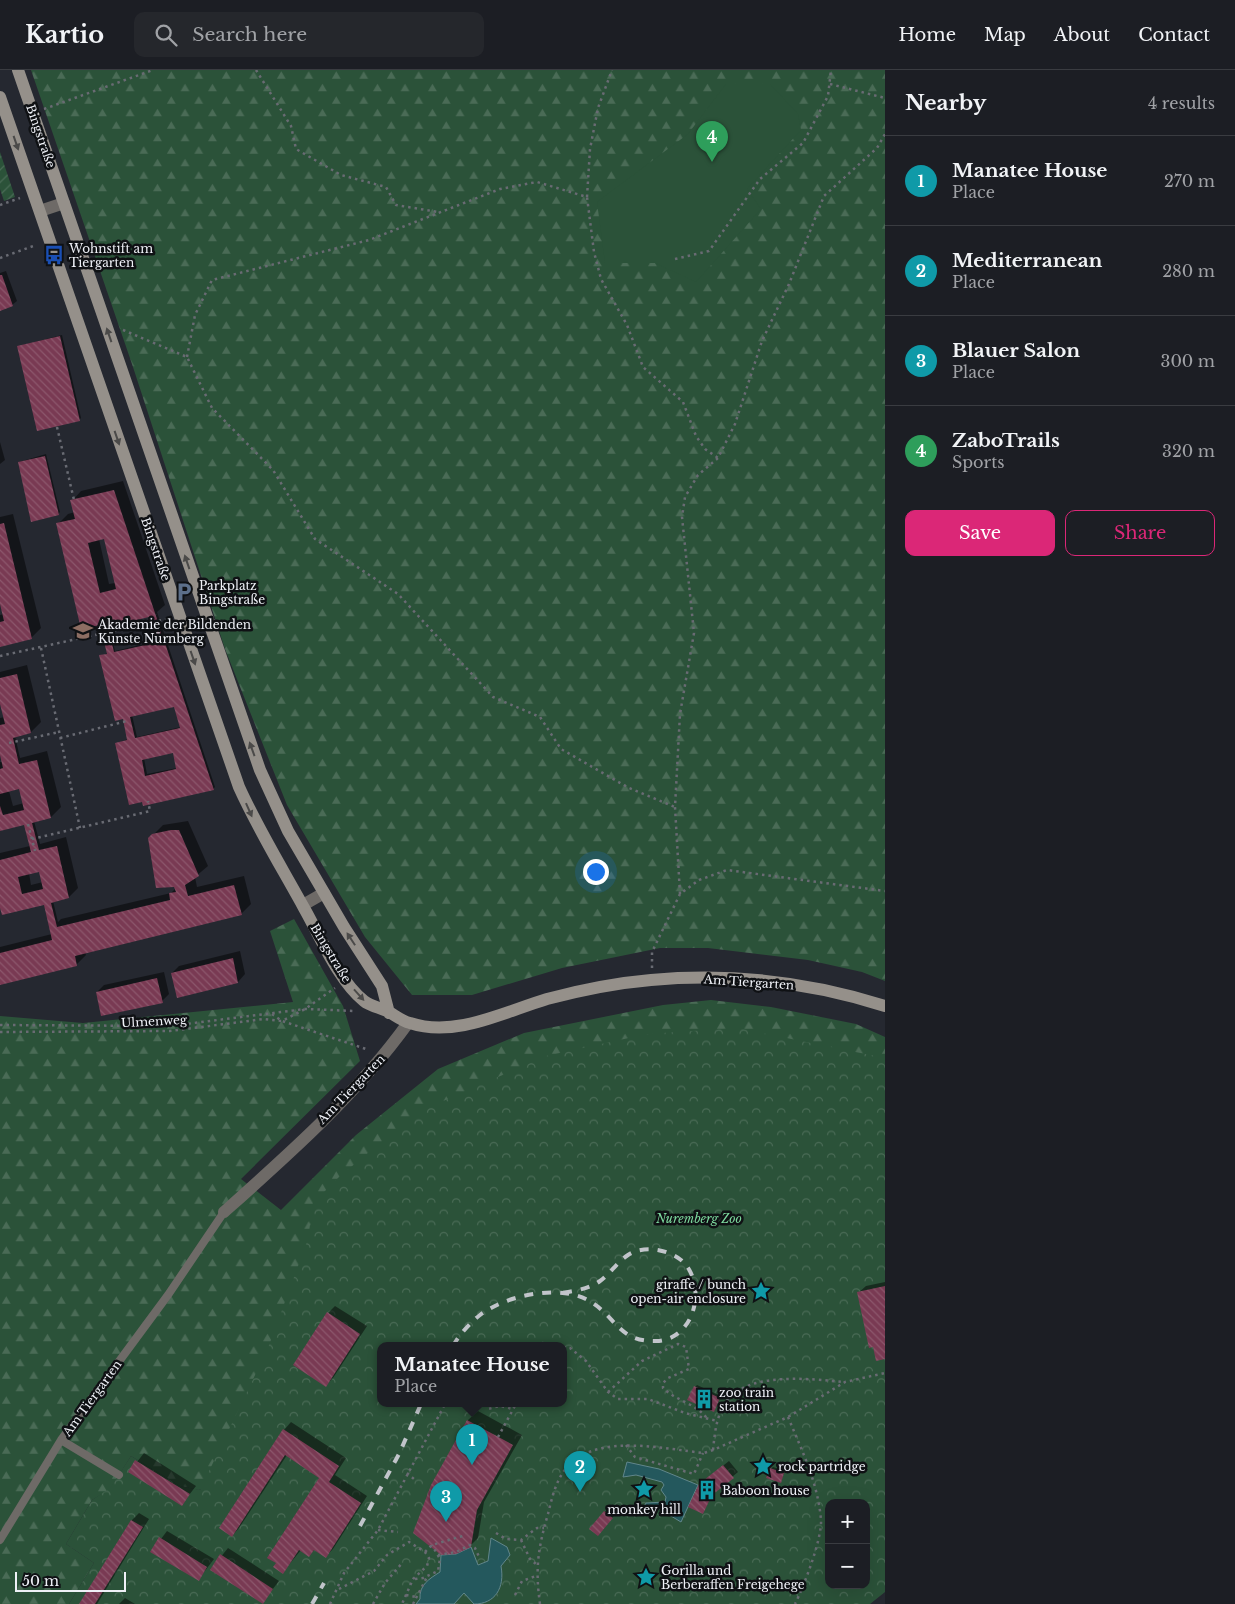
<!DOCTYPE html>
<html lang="en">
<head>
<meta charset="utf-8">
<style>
	:root { --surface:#1c1e24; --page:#25272c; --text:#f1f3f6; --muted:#a0a2a6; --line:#3a3c41; --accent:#db2777 }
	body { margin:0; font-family:"Libre Baskerville",serif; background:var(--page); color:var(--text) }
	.controls { position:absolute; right:15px; bottom:15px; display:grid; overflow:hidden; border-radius:10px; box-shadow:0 5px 20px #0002 }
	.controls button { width:45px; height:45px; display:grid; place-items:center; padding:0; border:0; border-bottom:1px solid var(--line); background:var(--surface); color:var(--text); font:25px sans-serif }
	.scale { position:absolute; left:15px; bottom:12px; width:111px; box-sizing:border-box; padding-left:5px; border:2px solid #eff1f7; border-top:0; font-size:14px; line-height:18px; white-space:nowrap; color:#eff1f7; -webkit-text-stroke:4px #0f1114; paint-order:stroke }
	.you { position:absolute; left:595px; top:801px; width:18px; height:18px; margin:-12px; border:4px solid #fff; border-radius:50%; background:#1a73e8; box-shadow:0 0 0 8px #1a73e833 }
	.badge { display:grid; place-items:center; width:32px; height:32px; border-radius:50%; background:var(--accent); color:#fff; font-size:16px; font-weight:700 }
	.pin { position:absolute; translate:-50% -41px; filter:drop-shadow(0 1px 2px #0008) }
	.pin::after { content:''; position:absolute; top:26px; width:18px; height:15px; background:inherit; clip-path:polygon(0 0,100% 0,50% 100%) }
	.popup { position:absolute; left:377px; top:1272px; width:190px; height:65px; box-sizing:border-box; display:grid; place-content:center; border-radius:10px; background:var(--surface); filter:drop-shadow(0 1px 4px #0005); font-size:16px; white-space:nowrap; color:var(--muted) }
	.popup b { font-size:19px; color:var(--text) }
	.popup::after { content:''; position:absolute; left:50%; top:100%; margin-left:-10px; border:10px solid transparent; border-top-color:var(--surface) }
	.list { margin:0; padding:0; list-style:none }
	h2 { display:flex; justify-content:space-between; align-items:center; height:65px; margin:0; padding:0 20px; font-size:21px }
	h2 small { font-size:16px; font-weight:400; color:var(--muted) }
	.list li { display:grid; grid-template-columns:32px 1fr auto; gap:15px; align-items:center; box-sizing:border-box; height:90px; padding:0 20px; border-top:1px solid var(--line) }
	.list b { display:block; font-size:19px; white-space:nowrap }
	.list p { margin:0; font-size:16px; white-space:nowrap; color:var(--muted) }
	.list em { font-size:16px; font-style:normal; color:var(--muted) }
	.actions { display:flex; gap:10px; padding:15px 20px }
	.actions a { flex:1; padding:11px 0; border:1px solid var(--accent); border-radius:10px; text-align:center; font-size:18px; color:var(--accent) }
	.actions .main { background:var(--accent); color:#fff }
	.icon { flex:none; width:28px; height:28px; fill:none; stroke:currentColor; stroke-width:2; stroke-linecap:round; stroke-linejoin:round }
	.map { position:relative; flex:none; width:885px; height:1534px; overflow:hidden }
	header { display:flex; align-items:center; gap:30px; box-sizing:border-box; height:70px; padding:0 25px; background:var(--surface); border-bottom:1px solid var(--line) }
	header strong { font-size:24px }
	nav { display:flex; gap:28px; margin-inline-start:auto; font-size:18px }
	.search { width:350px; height:45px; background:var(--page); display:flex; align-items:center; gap:12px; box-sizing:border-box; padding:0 18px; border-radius:10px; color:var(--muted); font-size:19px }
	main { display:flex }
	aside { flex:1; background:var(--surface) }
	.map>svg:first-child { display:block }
</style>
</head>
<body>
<header>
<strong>Kartio</strong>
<div class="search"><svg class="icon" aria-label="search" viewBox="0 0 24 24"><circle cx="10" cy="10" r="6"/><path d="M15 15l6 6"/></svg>Search here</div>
<nav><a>Home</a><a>Map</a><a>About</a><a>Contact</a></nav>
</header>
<main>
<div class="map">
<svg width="885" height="1534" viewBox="0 0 885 1534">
	<defs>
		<pattern id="forest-firs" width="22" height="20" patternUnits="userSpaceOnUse" patternTransform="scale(1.25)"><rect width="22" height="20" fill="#2b5239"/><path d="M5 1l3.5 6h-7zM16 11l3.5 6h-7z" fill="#4a6b56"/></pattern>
		<pattern id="park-crowns" width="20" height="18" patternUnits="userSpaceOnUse" patternTransform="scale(1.25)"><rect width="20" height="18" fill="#2b5239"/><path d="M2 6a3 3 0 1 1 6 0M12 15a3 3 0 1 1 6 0" fill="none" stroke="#4a6b56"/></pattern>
		<pattern id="garden-furrows" width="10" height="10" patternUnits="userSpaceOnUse" patternTransform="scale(1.25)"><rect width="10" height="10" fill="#2b5239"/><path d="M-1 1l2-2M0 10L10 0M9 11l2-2" fill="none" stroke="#4a6b56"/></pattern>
		<pattern id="building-back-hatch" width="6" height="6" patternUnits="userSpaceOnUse" patternTransform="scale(1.25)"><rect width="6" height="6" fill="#793a53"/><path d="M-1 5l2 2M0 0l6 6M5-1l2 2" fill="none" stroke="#8c576c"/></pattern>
	</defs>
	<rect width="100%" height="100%" fill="#252830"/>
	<path fill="url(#forest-firs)" d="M 31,0 L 885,0 L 885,911 L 862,902 L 808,890 L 708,878 L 660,878 L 562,898 L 472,925 L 412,925 L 365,867 L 287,735 L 225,579 L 132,294 Z
		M 294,849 L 343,936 L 360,991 L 241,1109 L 281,1140 L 356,1065 L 438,999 L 524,963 L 663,935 L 711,930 L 771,937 L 856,954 L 885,967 L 885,1122 L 381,1276 L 381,1334 L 199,1420 L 180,1416 L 131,1386 L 110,1419 L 92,1430 L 66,1474 L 94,1493 L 69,1534 L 0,1534 L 0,946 L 83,953 L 293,932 L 270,861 Z"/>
	<path fill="url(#park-crowns)" fill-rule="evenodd" d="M 738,958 L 885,988 L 885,1522 L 870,1534 L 69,1534 L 94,1493 L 66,1474 L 92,1430 L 110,1418 L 131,1386 L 180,1416 L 200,1420 L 268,1278 L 308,1169 L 313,1133 L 340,1106 L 418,1042 L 546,986 L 647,964 ZM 381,1276 L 563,1276 L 563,1334 L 381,1334 ZM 829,1433 L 866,1433 L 866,1515 L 829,1515 Z"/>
	<path fill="url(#garden-furrows)" d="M 0,82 L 15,127 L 4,131 L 0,119 Z"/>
	<path fill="#2b5239" d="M 726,14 L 770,14 L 798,44 L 801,60 L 747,119 L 761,139 L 696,212 L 655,193 L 605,193 L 597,132 L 688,64 Z"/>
	<path fill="#24585d" stroke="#61868b" d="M 627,1392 L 659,1399 L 698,1415 L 681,1452 L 656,1437 L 641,1443 L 646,1433 L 665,1432 L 666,1427 L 661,1420 L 664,1415 L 662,1412 L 636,1405 L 623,1407 Z
		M 491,1468 L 507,1477 L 510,1485 L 501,1496 C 505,1518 495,1534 474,1534 L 464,1523 L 454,1534 L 416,1534 L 420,1529 C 419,1515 429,1509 440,1502 L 441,1485 L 456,1484 L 471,1477 L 478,1495 L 488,1491 Z"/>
	<path fill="#0007" fill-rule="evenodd" d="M 6,201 L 17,231 L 12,235 L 0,240 L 0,203 Z
		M 62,265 L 81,348 L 79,350 L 19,276 Z
		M 0,372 L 5,390 L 0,394 Z
		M 46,384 L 60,442 L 58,444 L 19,392 Z
		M 123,411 L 165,535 L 157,542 L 215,717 L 213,719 L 143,730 L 116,674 L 128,669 L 123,647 L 101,586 L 108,583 L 101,553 L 58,454 L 68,444 L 75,442 L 72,431 L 81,421 ZM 105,468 L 115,513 L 109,514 L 99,469 ZM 157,544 L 154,547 L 160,570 L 115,581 L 109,555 ZM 175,635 L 181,657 L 137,667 L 132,645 ZM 174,682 L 177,698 L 147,704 L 144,688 Z
		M 13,444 L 41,558 L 31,568 L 0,576 L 0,545 L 4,544 L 0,529 L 0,447 Z
		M 27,595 L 41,652 L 31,662 L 15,666 L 20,688 L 47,681 L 61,737 L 51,747 L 34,751 L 40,774 L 66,767 L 78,818 L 69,827 L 53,831 L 58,852 L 61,849 L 171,823 L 176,818 L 149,769 L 163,755 L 188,751 L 208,796 L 195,807 L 197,817 L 244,806 L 251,834 L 241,844 L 85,882 L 86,885 L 76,895 L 0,914 L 0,877 L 52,864 L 44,833 L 0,832 L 0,783 L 30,776 L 25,753 L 0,759 L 0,692 L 3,692 L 0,680 L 0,648 L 5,647 L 0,632 L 0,602 ZM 20,718 L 24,733 L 13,736 L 9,721 ZM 40,800 L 43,812 L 31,815 L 29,803 Z
		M 240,881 L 245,904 L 238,912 L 178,926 L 172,903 L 179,896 Z
		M 164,902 L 169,924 L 162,931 L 97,922 L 104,915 Z
		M 885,1212 L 885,1288 L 858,1223 L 866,1216 Z
		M 335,1236 L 367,1256 L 333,1308 L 326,1315 L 328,1243 Z
		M 697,1315 L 721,1326 L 714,1341 L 695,1317 Z
		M 478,1341 L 522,1365 L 484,1432 L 478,1468 L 470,1476 L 432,1415 L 468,1350 Z
		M 291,1352 L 346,1388 L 335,1405 L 367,1426 L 333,1479 L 326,1486 L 315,1479 L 309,1485 L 301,1480 L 283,1502 L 321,1407 L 287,1385 L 239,1458 L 232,1466 L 220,1458 L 284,1360 Z
		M 144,1383 L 196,1416 L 182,1434 L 130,1401 Z
		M 729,1391 L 738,1402 L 715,1421 L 702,1443 L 700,1414 Z
		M 773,1397 L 785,1401 L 780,1412 L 771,1399 Z
		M 609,1437 L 616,1443 L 603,1460 L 591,1459 Z
		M 139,1443 L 149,1449 L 97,1534 L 80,1534 L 132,1450 Z
		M 167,1461 L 214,1489 L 198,1510 L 152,1481 Z
		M 228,1478 L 279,1511 L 262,1533 L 211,1499 Z
		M 125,1528 L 135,1534 L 119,1534 Z"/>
	<path fill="url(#building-back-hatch)" fill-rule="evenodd" d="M 0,205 L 2,205 L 13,236 L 0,241 Z
		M 60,266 L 80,351 L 37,361 L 17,276 Z
		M 45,386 L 59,445 L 31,452 L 18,392 Z
		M 114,420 L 214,720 L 143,736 L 142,732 L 129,735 L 115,673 L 127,670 L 123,649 L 115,651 L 99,585 L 107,584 L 100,555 L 81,559 L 56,453 L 75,449 L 70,430 ZM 104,469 L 116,519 L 100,523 L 88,473 ZM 153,546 L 159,572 L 114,582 L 108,557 ZM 174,637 L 180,658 L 135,668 L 130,647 ZM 173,683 L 176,699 L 145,706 L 142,690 Z
		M 4,453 L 32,569 L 0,577 L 0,552 L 4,551 L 0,534 L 0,454 Z
		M 17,604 L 31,663 L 13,668 L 19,694 L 37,690 L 51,748 L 32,753 L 39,780 L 57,776 L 69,828 L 51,833 L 57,857 L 170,830 L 169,823 L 176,822 L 174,817 L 156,818 L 148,768 L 152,764 L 171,760 L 179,760 L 199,806 L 185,815 L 188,826 L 234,815 L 242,845 L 75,886 L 77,896 L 0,915 L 0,883 L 52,870 L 44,835 L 2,845 L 0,838 L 0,790 L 31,782 L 24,755 L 0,761 L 0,736 L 3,745 L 24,740 L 19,719 L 0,724 L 0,699 L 3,698 L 0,685 L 0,655 L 5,654 L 0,634 L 0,608 ZM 39,802 L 43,819 L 22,824 L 18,807 Z
		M 233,888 L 238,913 L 177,928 L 171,903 Z
		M 157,908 L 163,933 L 101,946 L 96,922 Z
		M 885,1216 L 885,1289 L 876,1291 L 873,1277 L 869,1278 L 857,1222 Z
		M 327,1242 L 360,1264 L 326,1317 L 293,1295 Z
		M 694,1316 L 720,1328 L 714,1342 L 687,1330 Z
		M 467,1350 L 513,1375 L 477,1440 L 471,1477 L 456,1484 L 441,1485 L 413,1463 L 431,1415 Z
		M 283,1359 L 339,1396 L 329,1412 L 361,1433 L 326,1488 L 314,1480 L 309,1487 L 299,1480 L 283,1504 L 273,1497 L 276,1493 L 267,1488 L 319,1408 L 285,1385 L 232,1467 L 219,1458 Z
		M 135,1390 L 190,1424 L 182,1436 L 128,1402 Z
		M 723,1395 L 734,1408 L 712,1425 L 703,1444 L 688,1437 L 699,1414 Z
		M 770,1398 L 784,1403 L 781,1413 L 766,1408 Z
		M 604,1441 L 613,1448 L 598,1466 L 589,1459 Z
		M 131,1450 L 143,1457 L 95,1534 L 79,1534 Z
		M 159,1467 L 207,1497 L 199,1511 L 150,1482 Z
		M 220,1484 L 273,1519 L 263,1534 L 210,1500 Z"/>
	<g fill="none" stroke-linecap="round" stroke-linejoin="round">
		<path stroke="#696b73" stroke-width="2.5" stroke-dasharray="2.5 4" stroke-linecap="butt" d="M 256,0 L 291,56 L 296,79 L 341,105 L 386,117 L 396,135 L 438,142
			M 830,14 L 885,28
			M 44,39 L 153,0
			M 587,127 L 590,79 L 598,38 L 612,0
			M 0,135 L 20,128
			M 0,188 L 36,175
			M 675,189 L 709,181 L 760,109 L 803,73 L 828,26 L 831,0
			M 123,260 L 187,287 L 212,338 L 273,400 L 315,469 L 398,524 L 493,627 L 540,647 L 561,679 L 629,718 L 675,737
			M 187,287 L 195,245 L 212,210 L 369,170 L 500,119 L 537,112 L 587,127 L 594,182 L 601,209 L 627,255 L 643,297 L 683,332 L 696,366 L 705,379 L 718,388
			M 57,357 L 74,430
			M 41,578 L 80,758
			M 0,586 L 167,549
			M 60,668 L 127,651
			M 9,673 L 59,662
			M 28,754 L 35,781
			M 32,769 L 150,741 L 148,731
			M 680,824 L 675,737 L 680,644 L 694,563 L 682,447 L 685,427 L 698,405 L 718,388 L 735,354 L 762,271 L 789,214 L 824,126 L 877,78 L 885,64
			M 652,898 L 652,882 L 680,824 L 699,810 L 727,800 L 885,821
			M 272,944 L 282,951 L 369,980
			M 0,955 L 170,956 L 305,939 L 355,941
			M 0,962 L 170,961 L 264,949 L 282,951 L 305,939 L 335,918
			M 481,1276 L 484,1274 L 490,1276
			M 528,1276 L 543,1273 L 560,1276
			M 563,1277 L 570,1278 L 586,1291 L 608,1322 L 618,1329 L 648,1329 L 685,1343 L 717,1351
			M 608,1322 L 642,1291 L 678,1274 L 686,1277 L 689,1299 L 668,1308 L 663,1313 L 663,1318 C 676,1331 698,1334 708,1350
			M 486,1334 L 488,1339 L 500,1336 L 513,1339
			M 788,1347 C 802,1381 818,1413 821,1450 C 822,1469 804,1516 795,1534
			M 479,1366 L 490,1373
			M 498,1367 L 516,1334
			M 626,1375 L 635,1387 L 694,1404 L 703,1383
			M 713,1380 C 715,1362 716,1347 726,1332 C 747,1301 812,1309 843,1312
			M 407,1403 L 414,1409
			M 378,1460 L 398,1462
			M 496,1463 L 506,1469 L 521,1470 L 537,1458 L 544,1458
			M 521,1470 L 530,1489 L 536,1494
			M 425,1482 L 432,1475 L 466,1465
			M 438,1485 L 456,1482 L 470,1475 L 475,1478 L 480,1489
			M 415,1509 L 423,1508 L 438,1501 L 440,1489 L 432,1475
			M 339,1519 L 374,1501 L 387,1485 L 409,1472 L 425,1482 L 429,1488 L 427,1496 L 413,1509 L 402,1534
			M 406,1525 L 416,1527
			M 515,1525 L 522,1511 L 536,1506
			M 330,1534 L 344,1503 L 378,1460 L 445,1334
			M 373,1534 L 385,1513 L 403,1492
			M 413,1534 L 427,1507
			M 540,1534 C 535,1499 538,1478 548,1444 C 552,1428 556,1409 568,1396 C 599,1363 664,1379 704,1383 L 713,1380 L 788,1347 L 845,1312 L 885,1303"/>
		<path stroke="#6e6a67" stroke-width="8" d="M 61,1370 L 119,1405
			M 0,1470 L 61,1370 L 168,1225 L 224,1142"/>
		<path stroke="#6e6a67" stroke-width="12" d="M 40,141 L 64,133
			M 303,835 L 324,823
			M 224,1142 C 289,1084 357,1024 408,953"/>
		<path stroke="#95908a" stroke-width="12" d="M 18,0 L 260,700 L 288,761 L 344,857 L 382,916 L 389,943
			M 0,27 L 239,717 C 258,759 282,798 304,838 C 320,866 338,910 364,931 C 370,936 381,938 389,942 C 396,946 402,951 410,953 C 455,968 504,942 547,929 C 581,920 616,913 651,910 C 730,903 810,912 885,936"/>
		<path stroke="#c1c4ca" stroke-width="4" stroke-dasharray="9 9" stroke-linecap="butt" d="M 453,1276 C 459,1265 470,1253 480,1245 C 506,1225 562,1213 591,1232 C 617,1248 619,1272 656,1271 C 696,1270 708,1213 681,1190 C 667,1179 643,1175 628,1185 C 617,1192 610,1204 600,1211 C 589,1219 574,1221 561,1223
			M 360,1456 L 399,1384 L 421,1334
			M 312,1534 L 324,1513"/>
	</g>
	<defs><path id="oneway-solid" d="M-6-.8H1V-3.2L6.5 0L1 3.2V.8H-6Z" transform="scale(1.25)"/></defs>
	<g fill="#4b4a49">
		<use href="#oneway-solid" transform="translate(16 73) rotate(71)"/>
		<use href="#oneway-solid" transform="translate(109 265) rotate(-109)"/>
		<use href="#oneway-solid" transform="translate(117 368) rotate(71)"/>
		<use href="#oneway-solid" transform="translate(187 492) rotate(-109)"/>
		<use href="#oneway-solid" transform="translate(193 588) rotate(71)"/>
		<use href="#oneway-solid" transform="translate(252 679) rotate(-110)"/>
		<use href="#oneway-solid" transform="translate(249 740) rotate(66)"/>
		<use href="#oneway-solid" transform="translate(351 869) rotate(-123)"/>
		<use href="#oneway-solid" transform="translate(359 925) rotate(48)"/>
	</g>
	<defs>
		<symbol id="bus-bare" viewBox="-9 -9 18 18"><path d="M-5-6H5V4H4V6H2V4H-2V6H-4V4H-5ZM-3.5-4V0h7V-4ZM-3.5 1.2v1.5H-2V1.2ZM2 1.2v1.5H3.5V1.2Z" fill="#1a4fb4" stroke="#0f1114" stroke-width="2.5" paint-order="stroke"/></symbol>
		<symbol id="parking-bare" viewBox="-9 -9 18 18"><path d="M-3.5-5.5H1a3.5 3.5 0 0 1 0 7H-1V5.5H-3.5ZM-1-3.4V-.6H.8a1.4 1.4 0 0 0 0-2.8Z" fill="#5c6f8a" stroke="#0f1114" stroke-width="2.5" paint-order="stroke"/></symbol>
		<symbol id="university-bare" viewBox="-9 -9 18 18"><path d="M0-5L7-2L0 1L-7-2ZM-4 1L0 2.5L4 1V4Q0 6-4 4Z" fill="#8d6e63" stroke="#0f1114" stroke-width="2.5" paint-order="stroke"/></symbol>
		<symbol id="sight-bare" viewBox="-9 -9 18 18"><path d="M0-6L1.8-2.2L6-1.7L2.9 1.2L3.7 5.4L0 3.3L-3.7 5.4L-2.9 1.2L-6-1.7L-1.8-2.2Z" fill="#0f9aa8" stroke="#0f1114" stroke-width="2.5" paint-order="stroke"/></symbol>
		<symbol id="building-bare" viewBox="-9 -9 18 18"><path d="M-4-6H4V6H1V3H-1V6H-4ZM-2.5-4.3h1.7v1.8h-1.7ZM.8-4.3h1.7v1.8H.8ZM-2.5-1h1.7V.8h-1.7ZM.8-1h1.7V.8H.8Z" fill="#0f9aa8" stroke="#0f1114" stroke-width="2.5" paint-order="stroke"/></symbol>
	</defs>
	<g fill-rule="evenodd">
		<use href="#bus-bare" x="40" y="171" width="28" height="28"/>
		<use href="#parking-bare" x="170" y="508" width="28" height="28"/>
		<use href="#university-bare" x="69" y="547" width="28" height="28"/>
		<use href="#sight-bare" x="747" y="1207" width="28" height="28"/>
		<use href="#building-bare" x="690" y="1315" width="28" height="28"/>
		<use href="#sight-bare" x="749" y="1382" width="28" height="28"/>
		<use href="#sight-bare" x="630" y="1405" width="28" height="28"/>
		<use href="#building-bare" x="693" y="1406" width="28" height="28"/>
		<use href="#sight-bare" x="632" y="1493" width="28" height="28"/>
	</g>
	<g text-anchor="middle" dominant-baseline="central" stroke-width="5" stroke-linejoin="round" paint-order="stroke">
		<g font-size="12" fill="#eff1f7" stroke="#0f1114">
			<text transform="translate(41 66) rotate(71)">Bingstraße</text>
			<text transform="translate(156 479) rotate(71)">Bingstraße</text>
			<text transform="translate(331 883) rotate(59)">Bingstraße</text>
			<text transform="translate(749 912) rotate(4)">Am Tiergarten</text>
			<text transform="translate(154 951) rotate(-3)">Ulmenweg</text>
			<text transform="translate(351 1019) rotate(-46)">Am Tiergarten</text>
			<text transform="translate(92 1328) rotate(-54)">Am Tiergarten</text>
		</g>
		<g font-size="12" fill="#eff1f7" stroke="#0f1114" text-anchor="start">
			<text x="69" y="178">Wohnstift am<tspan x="69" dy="14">Tiergarten</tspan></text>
			<text x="199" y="515">Parkplatz<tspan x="199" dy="14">Bingstraße</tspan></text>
			<text x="98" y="554">Akademie der Bildenden<tspan x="98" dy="14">Künste Nürnberg</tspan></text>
			<text x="746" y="1214" text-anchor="end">giraffe / bunch<tspan x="746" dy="14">open-air enclosure</tspan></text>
			<text x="719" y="1322">zoo train<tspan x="719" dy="14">station</tspan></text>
			<text x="778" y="1396">rock partridge</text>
			<text x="722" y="1420">Baboon house</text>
			<text x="644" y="1439" text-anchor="middle">monkey hill</text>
			<text x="661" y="1500">Gorilla und<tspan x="661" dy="14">Berberaffen Freigehege</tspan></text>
		</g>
		<g font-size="12" font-style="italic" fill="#7dd99e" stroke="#0f1114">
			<text x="699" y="1148">Nuremberg Zoo</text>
		</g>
	</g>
</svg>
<div class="controls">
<button>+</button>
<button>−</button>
</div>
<div class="scale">50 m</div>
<div class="you"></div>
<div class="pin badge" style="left:472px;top:1395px;background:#0f9aa8">1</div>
<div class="popup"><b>Manatee House</b>Place</div>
<div class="pin badge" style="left:580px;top:1422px;background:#0f9aa8">2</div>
<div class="pin badge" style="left:446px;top:1452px;background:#0f9aa8">3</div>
<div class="pin badge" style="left:712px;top:92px;background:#2e9e5b">4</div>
</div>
<aside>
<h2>Nearby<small>4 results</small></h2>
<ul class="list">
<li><span class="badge" style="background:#0f9aa8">1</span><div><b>Manatee House</b><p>Place</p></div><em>270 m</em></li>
<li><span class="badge" style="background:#0f9aa8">2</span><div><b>Mediterranean</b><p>Place</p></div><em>280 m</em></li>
<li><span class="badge" style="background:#0f9aa8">3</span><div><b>Blauer Salon</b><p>Place</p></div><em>300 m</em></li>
<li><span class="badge" style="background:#2e9e5b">4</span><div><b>ZaboTrails</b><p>Sports</p></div><em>320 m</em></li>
</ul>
<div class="actions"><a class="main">Save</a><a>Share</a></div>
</aside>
</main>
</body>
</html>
